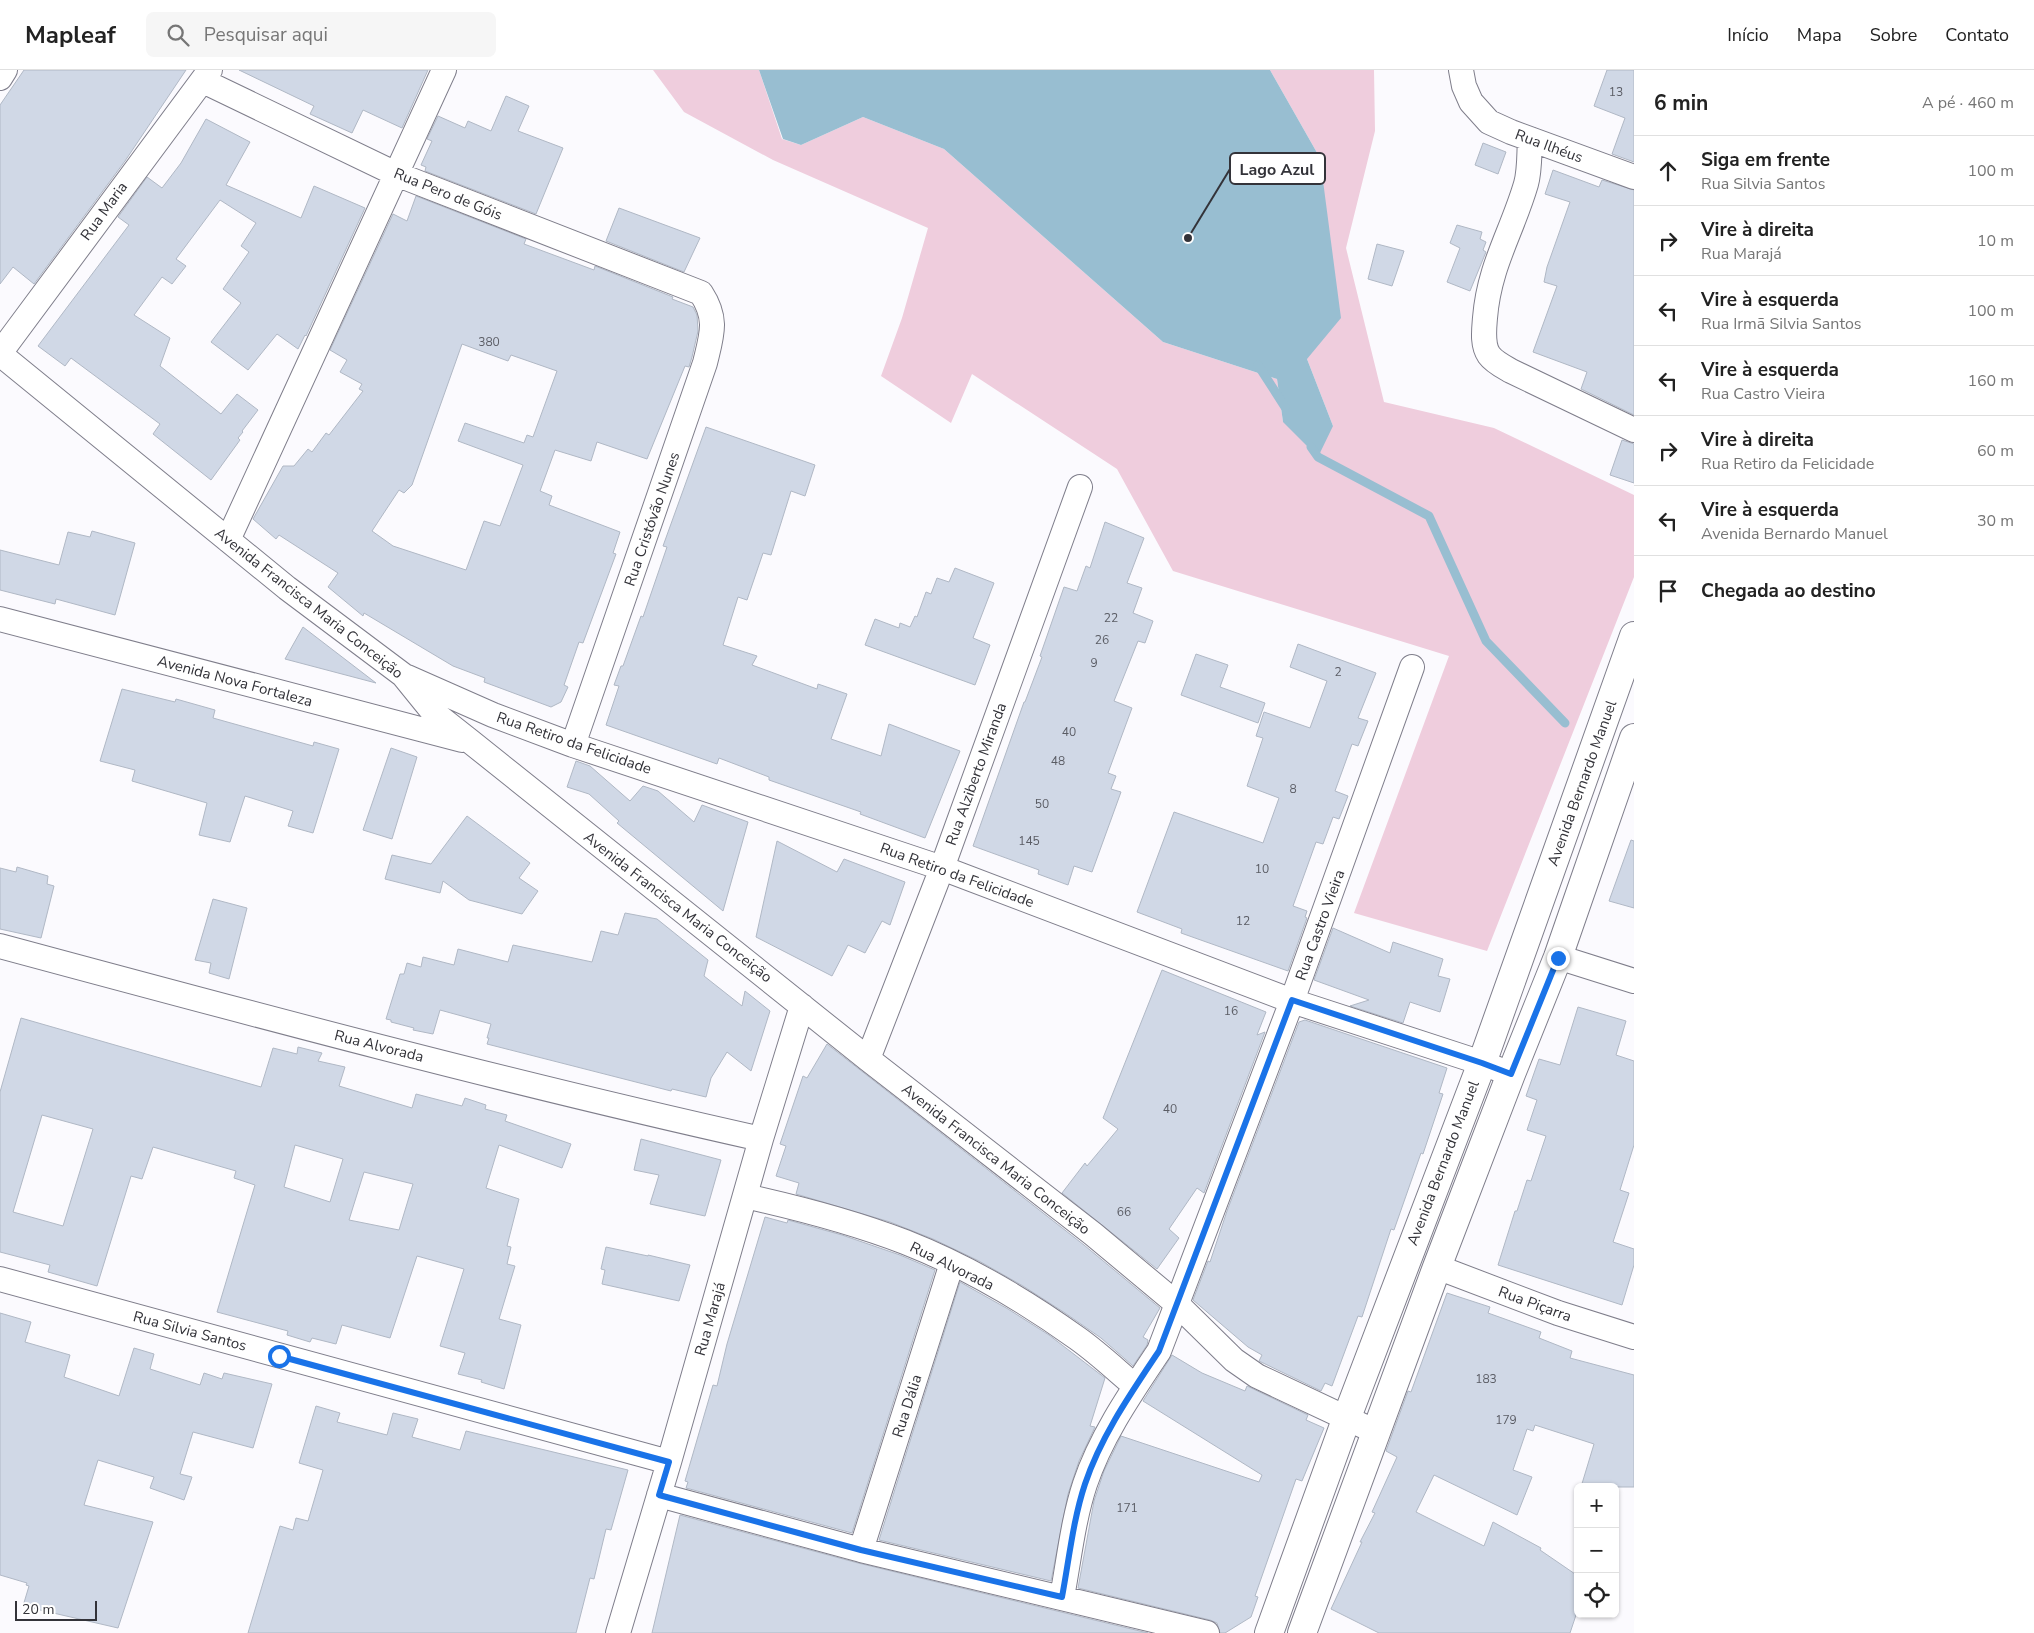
<!DOCTYPE html>
<html lang="pt">
<head>
<meta charset="utf-8">
<style>
	:root { --surface:#fff; --page:#f6f6f6; --text:#222; --muted:#767676; --line:#e0e0e0 }
	body { margin:0; font-family:"Nunito Sans",sans-serif; background:var(--page); color:var(--text) }
	.controls { position:absolute; right:15px; bottom:15px; display:grid; overflow:hidden; border-radius:8px; box-shadow:0 1px 4px #0004 }
	.controls button { width:45px; height:45px; display:grid; place-items:center; padding:0; border:0; border-bottom:1px solid var(--line); background:var(--surface); color:var(--text); font:25px sans-serif }
	.scale { position:absolute; left:15px; bottom:12px; width:82px; box-sizing:border-box; padding-left:5px; border:2px solid #333339; border-top:0; font-size:14px; line-height:18px; white-space:nowrap; color:#333339; -webkit-text-stroke:4px #fff; paint-order:stroke }
	.stop { position:absolute; width:15px; height:15px; margin:-11px; border:4px solid #1a73e8; border-radius:50%; background:#fff }
	.stop.end { background:#1a73e8; border-color:#fff; box-shadow:0 1px 5px #0008 }
	.list { margin:0; padding:0; list-style:none }
	h2 { display:flex; justify-content:space-between; align-items:center; height:65px; margin:0; padding:0 20px; font-size:21px }
	h2 small { font-size:16px; font-weight:400; color:var(--muted) }
	.list li { display:grid; grid-template-columns:32px 1fr auto; gap:15px; align-items:center; box-sizing:border-box; height:70px; padding:0 20px; border-top:1px solid var(--line) }
	.list b { display:block; font-size:19px; white-space:nowrap }
	.list p { margin:0; font-size:16px; white-space:nowrap; color:var(--muted) }
	.list em { font-size:16px; font-style:normal; color:var(--muted) }
	.icon { flex:none; width:28px; height:28px; fill:none; stroke:currentColor; stroke-width:2; stroke-linecap:round; stroke-linejoin:round }
	.map { position:relative; flex:none; width:1634px; height:1563px; overflow:hidden }
	header { display:flex; align-items:center; gap:30px; box-sizing:border-box; height:70px; padding:0 25px; background:var(--surface); border-bottom:1px solid var(--line) }
	header strong { font-size:24px }
	nav { display:flex; gap:28px; margin-inline-start:auto; font-size:18px }
	.search { width:350px; height:45px; background:var(--page); display:flex; align-items:center; gap:12px; box-sizing:border-box; padding:0 18px; border-radius:8px; color:var(--muted); font-size:19px }
	main { display:flex }
	aside { flex:1; background:var(--surface) }
	.map>svg:first-child { display:block }
</style>
</head>
<body>
<header>
<strong>Mapleaf</strong>
<div class="search"><svg class="icon" aria-label="search" viewBox="0 0 24 24"><circle cx="10" cy="10" r="6"/><path d="M15 15l6 6"/></svg>Pesquisar aqui</div>
<nav><a>Início</a><a>Mapa</a><a>Sobre</a><a>Contato</a></nav>
</header>
<main>
<div class="map">
<svg width="1634" height="1563" viewBox="0 0 1634 1563">
	<rect width="100%" height="100%" fill="#fbfafe"/>
	<path fill="#efcddd" d="M 653,0 L 759,0 L 782,69 L 801,75 L 863,47 L 944,79 L 1163,272 L 1277,309 L 1283,352 L 1333,356 L 1307,289 L 1320,88 L 1270,0 L 1374,0 L 1375,61 L 1346,178 L 1384,332 L 1494,358 L 1634,425 L 1634,507 L 1487,881 L 1354,843 L 1449,586 L 1173,501 L 1117,399 L 972,304 L 951,353 L 881,306 L 902,248 L 928,158 L 773,90 L 684,42 Z"/>
	<path fill="#98bed1" d="M 759,0 L 1270,0 L 1320,88 L 1341,248 L 1307,289 L 1333,356 L 1318,387 L 1283,352 L 1277,309 L 1163,272 L 944,79 L 863,47 L 801,75 L 783,69 Z"/>
	<g fill="none" stroke-linecap="round" stroke-linejoin="round">
		<path stroke="#98bed1" stroke-width="9" d="M 1258,295 L 1285,337
			M 1311,377 L 1318,387 L 1429,446 L 1486,571 L 1565,653"/>
	</g>
	<path fill="#d0d8e6" stroke="#b0b8c5" fill-rule="evenodd" d="M 24,0 L 186,0 L 125,91 L 34,214 L 13,197 L 0,214 L 0,35 Z
		M 239,0 L 428,0 L 402,58 L 363,40 L 352,63 L 310,44 L 314,36 Z
		M 1607,0 L 1634,0 L 1634,92 L 1612,84 L 1625,48 L 1594,36 Z
		M 506,26 L 529,36 L 518,61 L 563,78 L 536,144 L 425,101 L 426,97 L 421,95 L 432,71 L 427,69 L 438,46 L 465,58 L 468,51 L 491,61 Z
		M 206,49 L 250,72 L 226,115 L 301,148 L 314,116 L 365,138 L 306,266 L 305,265 L 298,279 L 277,264 L 248,300 L 211,272 L 241,233 L 223,219 L 249,182 L 241,176 L 256,153 L 220,130 L 176,189 L 186,196 L 172,214 L 162,207 L 134,245 L 170,268 L 160,296 L 221,344 L 237,324 L 258,340 L 242,361 L 243,362 L 238,368 L 240,370 L 211,410 L 153,364 L 160,354 L 71,288 L 65,296 L 38,276 L 129,155 L 118,147 L 147,107 L 162,118 L 181,93 Z
		M 1483,73 L 1506,82 L 1498,104 L 1475,95 Z
		M 1553,100 L 1599,117 L 1602,110 L 1634,120 L 1634,345 L 1581,319 L 1587,302 L 1533,282 L 1557,216 L 1544,212 L 1547,197 L 1570,132 L 1545,124 Z
		M 416,126 L 526,169 L 524,174 L 594,200 L 595,196 L 673,227 L 672,229 L 693,237 L 697,245 L 698,261 L 692,287 L 689,297 L 685,296 L 647,389 L 597,372 L 591,391 L 555,380 L 540,421 L 552,426 L 549,435 L 620,462 L 613,483 L 616,484 L 583,573 L 579,572 L 564,615 L 568,617 L 561,632 L 551,637 L 484,612 L 485,608 L 453,596 L 364,543 L 363,546 L 328,517 L 338,503 L 279,465 L 276,469 L 253,449 L 283,396 L 294,396 L 308,379 L 312,382 L 326,363 L 329,365 L 363,321 L 359,319 L 362,314 L 340,302 L 347,290 L 330,280 L 393,144 L 407,151 ZM 462,274 L 508,291 L 511,285 L 557,301 L 533,367 L 527,365 L 524,373 L 465,353 L 458,371 L 523,395 L 500,456 L 484,451 L 466,500 L 393,476 L 372,461 L 399,420 L 404,423 L 412,415 Z
		M 619,138 L 700,168 L 684,202 L 606,171 Z
		M 1457,155 L 1482,162 L 1480,169 L 1486,172 L 1483,180 L 1486,182 L 1470,221 L 1447,212 L 1460,178 L 1450,173 Z
		M 1377,174 L 1404,181 L 1392,216 L 1368,209 Z
		M 706,357 L 815,395 L 805,426 L 791,421 L 771,485 L 763,483 L 747,530 L 738,527 L 723,575 L 757,586 L 752,595 L 817,619 L 818,614 L 847,624 L 831,669 L 881,686 L 889,654 L 960,681 L 925,768 L 860,744 L 861,742 L 769,710 L 769,707 L 719,688 L 717,694 L 606,655 L 619,616 L 614,615 L 621,596 L 623,596 L 641,546 L 643,547 L 667,477 L 663,476 Z
		M 1622,370 L 1634,374 L 1634,413 L 1610,405 Z
		M 1105,452 L 1144,468 L 1127,513 L 1142,518 L 1133,543 L 1153,551 L 1145,573 L 1138,571 L 1114,631 L 1132,638 L 1108,703 L 1116,706 L 1111,719 L 1121,722 L 1092,802 L 1074,796 L 1068,815 L 1038,804 L 1039,800 L 973,776 L 1024,632 L 1025,632 L 1042,587 L 1040,586 L 1064,517 L 1077,521 L 1086,496 L 1090,498 Z
		M 92,461 L 135,473 L 115,545 L 56,529 L 55,534 L 0,520 L 0,480 L 59,495 L 68,462 L 90,467 Z
		M 955,498 L 994,513 L 973,568 L 990,575 L 975,615 L 865,575 L 875,549 L 899,558 L 900,553 L 910,557 L 915,546 L 917,547 L 926,522 L 931,524 L 937,508 L 949,512 Z
		M 303,557 L 376,613 L 285,589 Z
		M 1298,574 L 1376,603 L 1358,648 L 1368,651 L 1358,676 L 1352,674 L 1335,721 L 1348,726 L 1339,749 L 1333,747 L 1323,774 L 1316,772 L 1293,836 L 1307,841 L 1305,847 L 1307,848 L 1288,901 L 1181,863 L 1182,859 L 1137,842 L 1174,742 L 1263,773 L 1279,728 L 1247,716 L 1263,668 L 1256,666 L 1264,642 L 1310,658 L 1327,611 L 1290,597 Z
		M 1196,584 L 1228,595 L 1220,617 L 1265,633 L 1258,653 L 1181,625 Z
		M 122,619 L 175,632 L 176,629 L 215,640 L 213,648 L 313,676 L 314,672 L 339,679 L 313,763 L 288,756 L 293,741 L 245,726 L 230,772 L 199,765 L 207,733 L 132,711 L 135,700 L 100,691 Z
		M 391,678 L 417,687 L 392,769 L 363,760 Z
		M 576,691 L 590,696 L 630,731 L 643,716 L 658,721 L 694,752 L 702,735 L 748,752 L 723,841 L 617,753 L 619,751 L 589,724 L 567,717 Z
		M 467,746 L 530,793 L 519,808 L 538,821 L 522,844 L 469,830 L 443,811 L 440,823 L 385,809 L 392,785 L 431,794 Z
		M 1631,770 L 1634,771 L 1634,838 L 1609,831 Z
		M 777,771 L 837,802 L 844,789 L 905,812 L 890,855 L 882,851 L 865,883 L 848,875 L 832,906 L 756,867 Z
		M 17,797 L 48,806 L 47,814 L 54,816 L 41,868 L 0,859 L 0,798 L 16,802 Z
		M 213,829 L 247,838 L 229,909 L 209,903 L 211,893 L 195,890 Z
		M 625,843 L 657,849 L 708,890 L 704,906 L 742,936 L 745,921 L 770,941 L 751,1001 L 727,982 L 711,1008 L 706,1027 L 672,1019 L 671,1021 L 487,974 L 489,968 L 487,968 L 491,954 L 440,940 L 433,964 L 413,960 L 414,958 L 391,952 L 391,950 L 386,949 L 400,904 L 404,904 L 407,893 L 421,897 L 423,887 L 454,895 L 458,879 L 508,892 L 513,875 L 592,892 L 601,861 L 618,865 Z
		M 1333,858 L 1390,883 L 1393,872 L 1443,889 L 1438,906 L 1450,909 L 1440,942 L 1410,932 L 1403,953 L 1350,936 L 1369,930 L 1314,910 Z
		M 1162,900 L 1266,942 L 1257,965 L 1265,962 L 1204,1123 L 1197,1118 L 1169,1159 L 1179,1168 L 1157,1199 L 1062,1123 L 1085,1093 L 1087,1096 L 1118,1059 L 1103,1048 Z
		M 1578,937 L 1626,951 L 1616,985 L 1634,991 L 1634,1075 L 1620,1120 L 1629,1123 L 1613,1172 L 1634,1179 L 1634,1195 L 1622,1235 L 1498,1195 L 1515,1141 L 1517,1141 L 1527,1110 L 1531,1111 L 1546,1066 L 1527,1060 L 1537,1030 L 1526,1026 L 1539,989 L 1560,995 Z
		M 21,948 L 261,1017 L 273,978 L 297,984 L 298,977 L 322,983 L 318,991 L 345,997 L 339,1016 L 412,1038 L 416,1024 L 462,1036 L 465,1028 L 486,1035 L 485,1039 L 507,1045 L 505,1051 L 571,1074 L 562,1098 L 499,1075 L 486,1118 L 519,1129 L 507,1176 L 511,1177 L 507,1194 L 515,1196 L 499,1249 L 521,1255 L 504,1319 L 481,1312 L 482,1310 L 458,1304 L 465,1283 L 440,1276 L 464,1199 L 417,1186 L 390,1268 L 342,1255 L 336,1274 L 312,1268 L 310,1272 L 287,1265 L 288,1261 L 217,1242 L 255,1115 L 234,1108 L 236,1101 L 153,1077 L 142,1109 L 131,1106 L 97,1216 L 48,1202 L 50,1195 L 0,1182 L 0,1022 ZM 42,1045 L 93,1059 L 63,1156 L 13,1142 ZM 295,1075 L 343,1089 L 330,1132 L 284,1117 ZM 364,1102 L 413,1114 L 399,1160 L 349,1150 Z
		M 1305,950 L 1447,998 L 1439,1023 L 1443,1024 L 1423,1084 L 1421,1083 L 1394,1160 L 1391,1159 L 1362,1247 L 1358,1246 L 1332,1316 L 1325,1313 L 1321,1321 L 1259,1291 L 1262,1285 L 1248,1277 L 1193,1230 L 1208,1191 L 1210,1192 L 1227,1141 L 1299,952 Z
		M 827,974 L 1084,1175 L 1160,1238 L 1143,1267 L 1148,1270 L 1147,1275 L 1133,1296 L 1101,1268 L 1065,1243 L 1023,1216 L 979,1191 L 933,1169 L 890,1152 L 796,1124 L 799,1113 L 776,1106 L 786,1076 L 780,1074 L 803,1006 L 807,1008 Z
		M 641,1069 L 721,1090 L 705,1146 L 650,1134 L 659,1105 L 634,1100 Z
		M 765,1147 L 787,1153 L 788,1150 L 842,1165 L 900,1185 L 935,1200 L 852,1463 L 686,1418 L 688,1412 L 685,1411 L 713,1315 L 717,1316 L 727,1274 Z
		M 606,1177 L 648,1186 L 648,1185 L 690,1195 L 679,1231 L 602,1214 L 605,1200 L 601,1199 Z
		M 960,1212 L 1008,1239 L 1049,1265 L 1105,1308 L 1090,1356 L 1095,1357 L 1079,1391 L 1068,1424 L 1051,1511 L 879,1470 Z
		M 1447,1223 L 1490,1237 L 1488,1243 L 1541,1262 L 1539,1268 L 1572,1281 L 1570,1288 L 1634,1305 L 1634,1417 L 1581,1417 L 1594,1374 L 1535,1355 L 1533,1361 L 1527,1359 L 1513,1400 L 1532,1407 L 1517,1445 L 1434,1405 L 1416,1442 L 1484,1476 L 1493,1452 L 1541,1478 L 1540,1480 L 1578,1506 L 1578,1539 L 1570,1563 L 1379,1563 L 1331,1539 L 1362,1472 L 1360,1472 L 1375,1443 L 1372,1442 L 1397,1387 L 1386,1381 L 1408,1321 L 1411,1322 Z
		M 0,1243 L 31,1252 L 25,1272 L 70,1285 L 64,1307 L 119,1326 L 134,1278 L 154,1284 L 150,1299 L 200,1315 L 204,1303 L 222,1309 L 224,1303 L 272,1314 L 253,1378 L 193,1362 L 180,1404 L 192,1407 L 184,1430 L 150,1418 L 154,1407 L 98,1390 L 84,1435 L 153,1452 L 118,1558 L 23,1536 L 29,1516 L 26,1515 L 27,1513 L 0,1505 Z
		M 1172,1285 L 1202,1303 L 1245,1321 L 1247,1316 L 1308,1345 L 1306,1350 L 1324,1358 L 1302,1411 L 1296,1409 L 1255,1526 L 1258,1527 L 1251,1547 L 1225,1563 L 1220,1563 L 1217,1553 L 1210,1550 L 1078,1518 L 1094,1431 L 1104,1401 L 1121,1366 L 1259,1412 L 1262,1405 L 1143,1331 Z
		M 316,1336 L 340,1343 L 337,1352 L 387,1365 L 393,1343 L 418,1349 L 412,1367 L 460,1380 L 466,1361 L 628,1400 L 611,1460 L 606,1459 L 594,1509 L 590,1508 L 576,1563 L 248,1563 L 280,1456 L 293,1460 L 296,1448 L 308,1451 L 323,1400 L 299,1393 Z
		M 680,1445 L 858,1493 L 1148,1563 L 652,1563 Z"/>
	<g fill="none" stroke-linecap="round" stroke-linejoin="round">
		<defs>
			<path id="minor" d="M 1461,0 L 1464,16 L 1471,32 L 1489,52 L 1511,62 L 1634,107
				M 0,8 L 5,0
				M 203,11 L 396,104 L 701,223 C 718,249 712,264 705,293 L 573,675
				M 1530,69 C 1529,83 1530,100 1526,114 C 1512,162 1489,196 1485,248 C 1484,260 1482,275 1489,285 C 1494,292 1504,297 1511,301 L 1634,360
				M 0,283 L 210,0
				M 0,284 L 287,518 L 403,605 L 433,642 L 471,672 L 868,989 L 1093,1164 L 1177,1234 L 1234,1290 L 1257,1306 L 1376,1362
				M 228,470 L 444,0
				M 0,549 L 462,670
				M 407,607 L 493,645 L 573,675 L 942,798 L 1292,931 L 1482,993 L 1511,1004
				M 0,876 C 252,944 505,1012 761,1069
				M 1558,887 L 1634,911
				M 868,989 L 942,798 L 1080,417
				M 745,1126 C 799,1138 853,1152 905,1172 C 966,1196 1024,1230 1077,1268 C 1097,1282 1116,1300 1135,1316
				M 1437,1197 L 1558,1243 L 1634,1267
				M 0,1209 L 669,1392
				M 659,1425 L 861,1480 L 1207,1563
				M 861,1480 L 952,1193
				M 1062,1527 C 1069,1490 1073,1450 1085,1414 C 1101,1366 1131,1323 1159,1281 L 1292,931 L 1412,597
				M 618,1563 L 669,1392 L 761,1069 L 802,936"/>
			<path id="tertiary" d="M 1269,1563 L 1347,1347 L 1482,993 L 1634,566
				M 1302,1563 L 1437,1197 L 1511,1004 L 1558,887 L 1634,668"/>
		</defs>
		<use href="#minor" stroke="#7f7e8b" stroke-width="26"/>
		<use href="#tertiary" stroke="#7f7e8b" stroke-width="30"/>
		<use href="#minor" stroke="#fff" stroke-width="24"/>
		<use href="#tertiary" stroke="#fff" stroke-width="28"/>
	</g>
	<g fill="none" stroke-linecap="round" stroke-linejoin="round">
		<path stroke="#1a73e8" stroke-width="6" d="M 279,1286 L 669,1392 L 659,1425 L 861,1480 L 1062,1527 C 1069,1490 1073,1450 1085,1414 C 1101,1366 1131,1323 1159,1281 L 1292,930 L 1482,993 L 1511,1004 L 1558,888"/>
	</g>
	<g text-anchor="middle" dominant-baseline="central" stroke-width="5" stroke-linejoin="round" paint-order="stroke">
		<g font-size="12" fill="#5a5c64">
			<text x="1616" y="22">13</text>
			<text x="489" y="272">380</text>
			<text x="1111" y="548">22</text>
			<text x="1102" y="570">26</text>
			<text x="1094" y="593">9</text>
			<text x="1338" y="602">2</text>
			<text x="1069" y="662">40</text>
			<text x="1058" y="691">48</text>
			<text x="1293" y="719">8</text>
			<text x="1042" y="734">50</text>
			<text x="1029" y="771">145</text>
			<text x="1262" y="799">10</text>
			<text x="1243" y="851">12</text>
			<text x="1231" y="941">16</text>
			<text x="1170" y="1039">40</text>
			<text x="1124" y="1142">66</text>
			<text x="1486" y="1309">183</text>
			<text x="1506" y="1350">179</text>
			<text x="1127" y="1438">171</text>
		</g>
		<g font-size="15" fill="#333339" stroke="#fff">
			<text transform="translate(1549 76) rotate(20)">Rua Ilhéus</text>
			<text transform="translate(448 124) rotate(22)">Rua Pero de Góis</text>
			<text transform="translate(104 141) rotate(-54)">Rua Maria</text>
			<text transform="translate(652 449) rotate(-71)">Rua Cristóvão Nunes</text>
			<text transform="translate(309 533) rotate(38)">Avenida Francisca Maria Conceição</text>
			<text transform="translate(235 611) rotate(15)">Avenida Nova Fortaleza</text>
			<text transform="translate(574 673) rotate(19)">Rua Retiro da Felicidade</text>
			<text transform="translate(976 704) rotate(-70)">Rua Alziberto Miranda</text>
			<text transform="translate(1582 713) rotate(-70)">Avenida Bernardo Manuel</text>
			<text transform="translate(957 805) rotate(20)">Rua Retiro da Felicidade</text>
			<text transform="translate(678 837) rotate(38)">Avenida Francisca Maria Conceição</text>
			<text transform="translate(1320 855) rotate(-70)">Rua Castro Vieira</text>
			<text transform="translate(379 976) rotate(14)">Rua Alvorada</text>
			<text transform="translate(996 1089) rotate(38)">Avenida Francisca Maria Conceição</text>
			<text transform="translate(1443 1093) rotate(-69)">Avenida Bernardo Manuel</text>
			<text transform="translate(952 1196) rotate(26)">Rua Alvorada</text>
			<text transform="translate(1535 1234) rotate(20)">Rua Piçarra</text>
			<text transform="translate(710 1249) rotate(-74)">Rua Marajá</text>
			<text transform="translate(190 1261) rotate(15)">Rua Silvia Santos</text>
			<text transform="translate(907 1336) rotate(-72)">Rua Dália</text>
		</g>
	</g>
	<path fill="none" stroke="#333339" stroke-width="2" d="M1188 168L1230 99"/>
	<circle fill="#333339" stroke="#fff" stroke-width="2" cx="1188" cy="168" r="5"/>
	<rect fill="#fff" stroke="#333339" stroke-width="2" x="1230" y="83" width="95" height="31" rx="5"/>
	<g font-size="16" text-anchor="middle" font-weight="bold" fill="#333339">
		<text x="1277" y="105">Lago Azul</text>
	</g>
</svg>
<div class="controls">
<button>+</button>
<button>−</button>
<button><svg class="icon" aria-label="locate" viewBox="0 0 24 24"><circle cx="12" cy="12" r="6"/><path d="M12 2v4M12 18v4M2 12h4M18 12h4"/></svg></button>
</div>
<div class="scale">20 m</div>
<div class="stop" style="left:279px;top:1286px"></div>
<div class="stop end" style="left:1558px;top:888px"></div>
</div>
<aside>
<h2>6 min<small>A pé · 460 m</small></h2>
<ul class="list">
<li><svg class="icon" aria-label="ahead" viewBox="0 0 24 24"><path d="M12 20V5M6 11l6-6 6 6"/></svg><div><b>Siga em frente</b><p>Rua Silvia Santos</p></div><em>100 m</em></li>
<li><svg class="icon" aria-label="right" viewBox="0 0 24 24"><path d="M7 20v-9h11M14 6l5 5-5 5"/></svg><div><b>Vire à direita</b><p>Rua Marajá</p></div><em>10 m</em></li>
<li><svg class="icon" aria-label="left" viewBox="0 0 24 24"><path d="M17 20v-9H6M10 6l-5 5 5 5"/></svg><div><b>Vire à esquerda</b><p>Rua Irmã Silvia Santos</p></div><em>100 m</em></li>
<li><svg class="icon" aria-label="left" viewBox="0 0 24 24"><path d="M17 20v-9H6M10 6l-5 5 5 5"/></svg><div><b>Vire à esquerda</b><p>Rua Castro Vieira</p></div><em>160 m</em></li>
<li><svg class="icon" aria-label="right" viewBox="0 0 24 24"><path d="M7 20v-9h11M14 6l5 5-5 5"/></svg><div><b>Vire à direita</b><p>Rua Retiro da Felicidade</p></div><em>60 m</em></li>
<li><svg class="icon" aria-label="left" viewBox="0 0 24 24"><path d="M17 20v-9H6M10 6l-5 5 5 5"/></svg><div><b>Vire à esquerda</b><p>Avenida Bernardo Manuel</p></div><em>30 m</em></li>
<li><svg class="icon" aria-label="arrive" viewBox="0 0 24 24"><path d="M6 21V4h12l-3 4 3 4H6"/></svg><div><b>Chegada ao destino</b></div></li>
</ul>
</aside>
</main>
</body>
</html>
